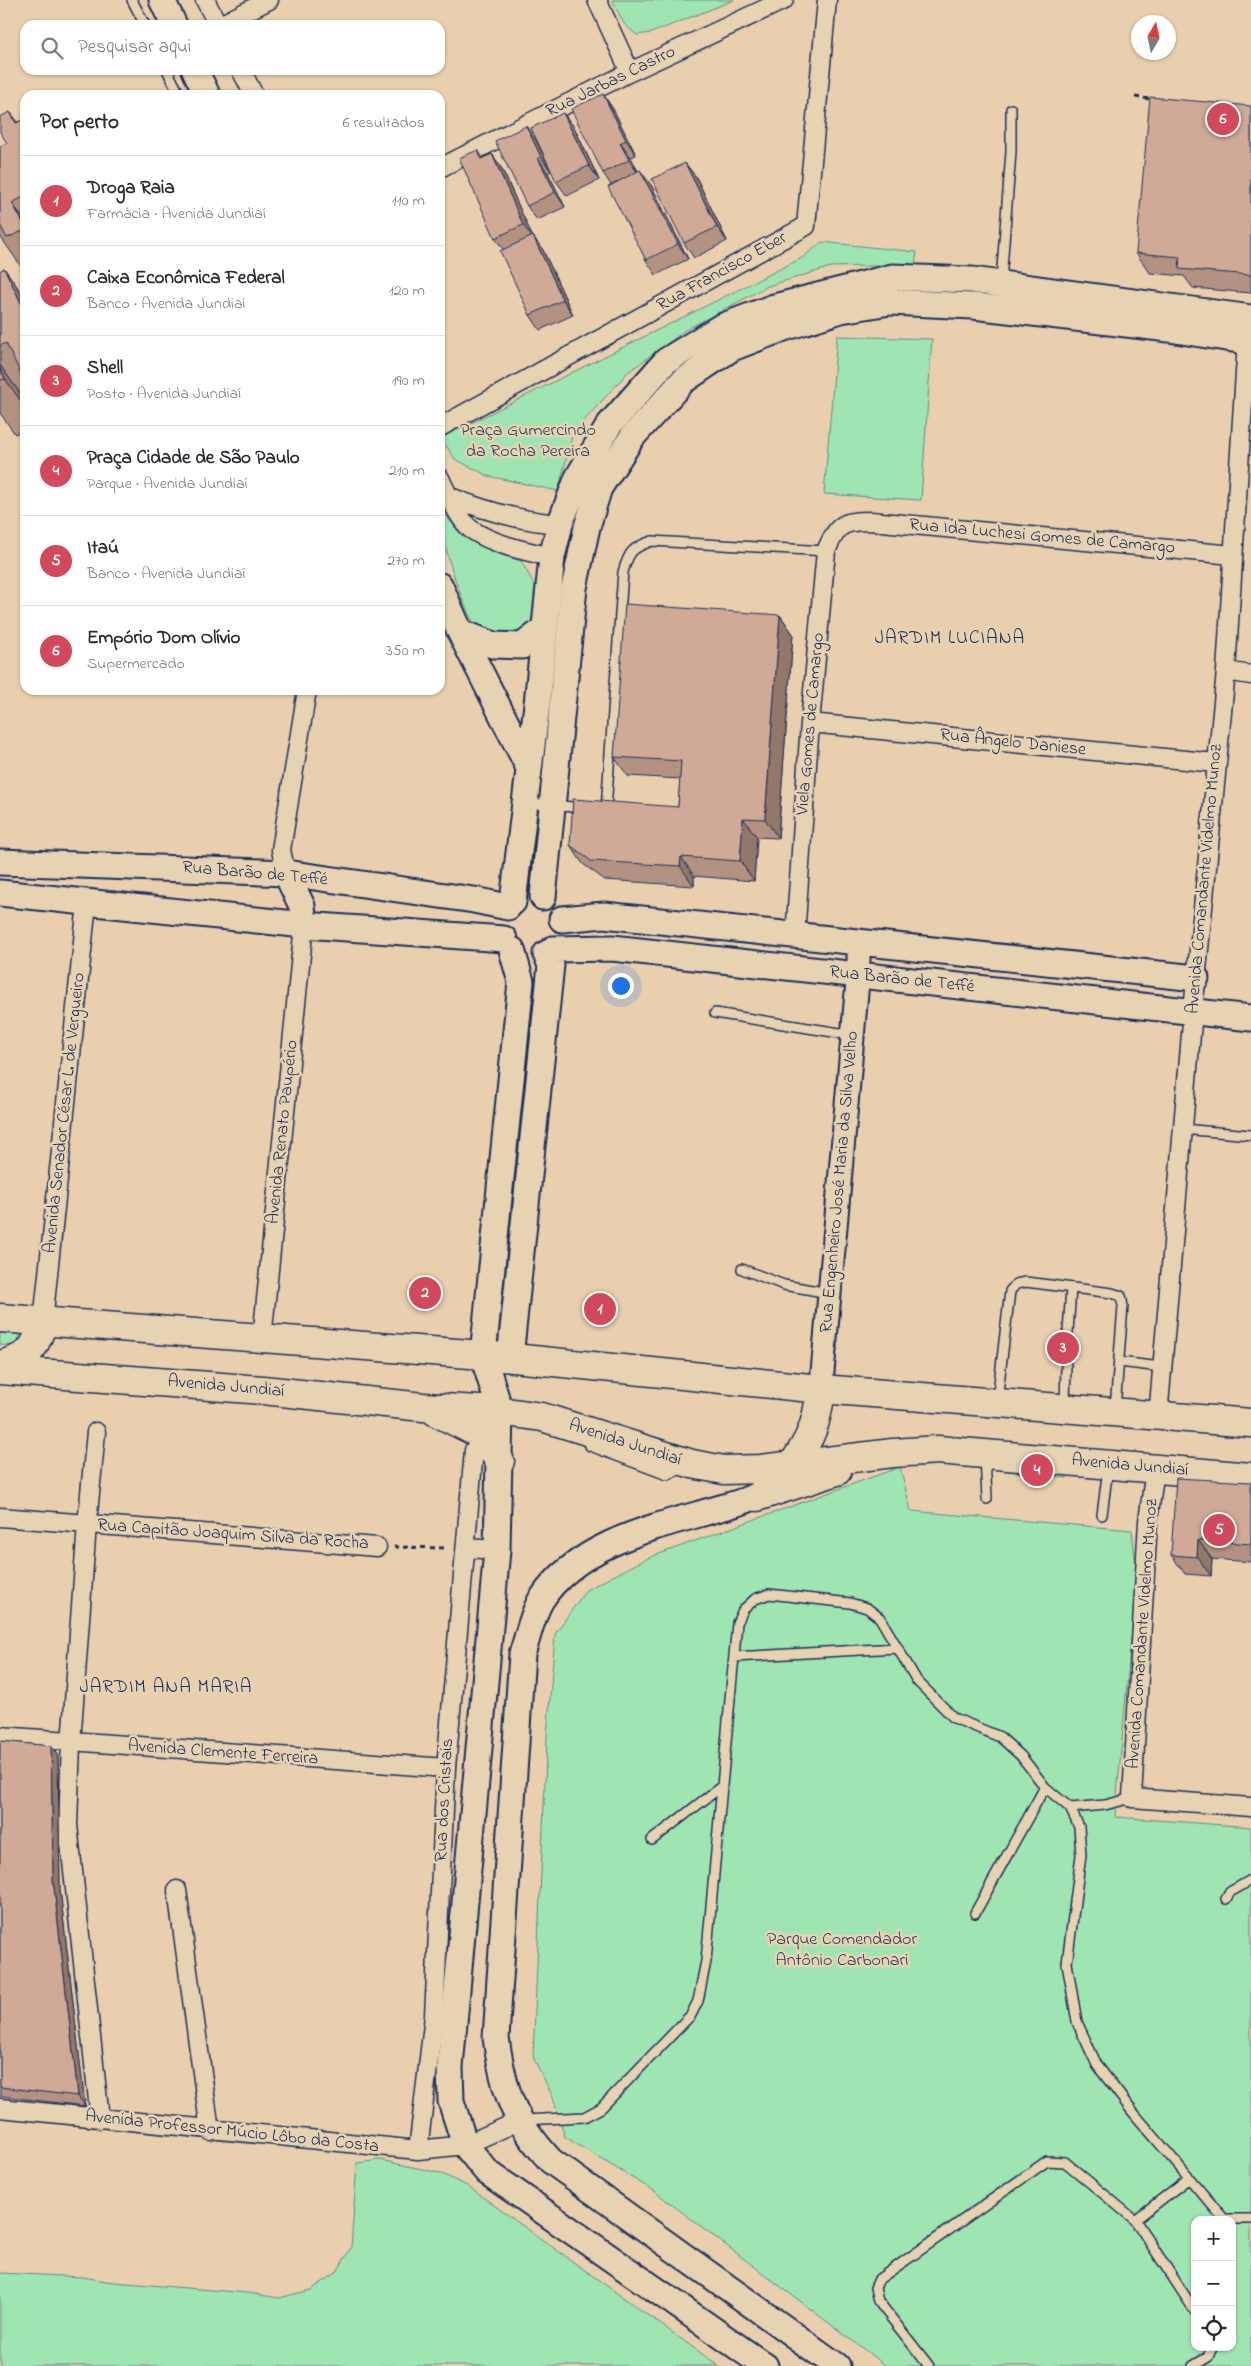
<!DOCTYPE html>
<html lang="pt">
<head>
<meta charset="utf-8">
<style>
	:root { --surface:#fff; --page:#f2f2f3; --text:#2b2b33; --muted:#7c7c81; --line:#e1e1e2; --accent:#d1495b }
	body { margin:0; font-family:"Indie Flower",sans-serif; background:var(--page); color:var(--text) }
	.controls { position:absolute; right:15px; bottom:15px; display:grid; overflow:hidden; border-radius:10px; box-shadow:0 1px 4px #0004 }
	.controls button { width:45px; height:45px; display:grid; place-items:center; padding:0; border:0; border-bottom:1px solid var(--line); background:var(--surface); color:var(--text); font:25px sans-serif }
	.compass { position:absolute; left:1131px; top:15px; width:45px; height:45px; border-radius:50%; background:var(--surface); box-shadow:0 1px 4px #0004; rotate:9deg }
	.you { position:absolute; left:620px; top:985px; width:18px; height:18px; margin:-12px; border:4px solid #fff; border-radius:50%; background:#1a73e8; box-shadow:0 0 0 8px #1a73e833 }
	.badge { display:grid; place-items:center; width:32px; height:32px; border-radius:50%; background:var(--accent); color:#fff; font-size:16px; font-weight:700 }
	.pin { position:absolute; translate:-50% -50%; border:2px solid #fff; box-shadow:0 1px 5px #0006 }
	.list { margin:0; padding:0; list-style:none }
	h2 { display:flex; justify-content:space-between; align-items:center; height:65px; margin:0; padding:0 20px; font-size:21px }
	h2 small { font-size:16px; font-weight:400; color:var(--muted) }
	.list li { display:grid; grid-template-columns:32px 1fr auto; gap:15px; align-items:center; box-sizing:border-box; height:90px; padding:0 20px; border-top:1px solid var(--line) }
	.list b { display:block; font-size:19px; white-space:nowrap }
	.list p { margin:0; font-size:16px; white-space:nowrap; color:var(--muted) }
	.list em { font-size:16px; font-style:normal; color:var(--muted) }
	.icon { flex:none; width:28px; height:28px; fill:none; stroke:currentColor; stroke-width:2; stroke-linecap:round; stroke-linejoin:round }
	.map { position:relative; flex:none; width:1251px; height:2366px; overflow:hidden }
	.search { position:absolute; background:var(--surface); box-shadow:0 1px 4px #0004; left:20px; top:20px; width:425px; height:55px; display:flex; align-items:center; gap:12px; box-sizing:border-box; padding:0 18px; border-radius:15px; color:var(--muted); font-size:19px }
	.panel { position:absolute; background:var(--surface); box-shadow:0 1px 4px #0004; left:20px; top:90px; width:425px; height:605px; border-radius:15px }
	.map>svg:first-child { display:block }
</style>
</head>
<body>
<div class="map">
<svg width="1251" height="2366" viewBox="0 0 1251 2366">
	<rect width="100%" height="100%" fill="#e9cfae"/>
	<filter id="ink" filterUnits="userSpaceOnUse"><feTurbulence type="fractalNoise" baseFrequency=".02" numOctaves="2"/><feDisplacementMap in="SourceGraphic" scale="10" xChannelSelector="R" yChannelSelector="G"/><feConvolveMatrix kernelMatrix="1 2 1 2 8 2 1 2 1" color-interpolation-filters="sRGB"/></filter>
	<g filter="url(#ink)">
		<path fill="#9fe5b1" stroke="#5d8a88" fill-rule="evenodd" d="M 612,0 L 734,0 L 651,33 L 637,35 L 624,24 Z
			M 822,242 L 917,252 L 915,265 L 831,267 L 768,286 L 687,329 L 627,373 L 573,433 L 558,491 L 488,476 L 455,459 L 441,438 L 802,258 Z
			M 837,336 L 932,339 L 921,500 L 824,494 Z
			M 440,507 L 457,530 L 492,552 L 521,561 L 538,591 L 533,622 L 529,627 L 516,633 L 479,634 C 461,600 440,546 440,507 Z
			M 0,1330 L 16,1331 L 20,1334 L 16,1346 L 0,1345 Z
			M 1001,1466 L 1069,1474 L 1067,1478 L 1007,1471 Z
			M 900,1467 L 911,1511 L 1132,1530 L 1137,1573 L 1115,1817 L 1251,1827 L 1251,2366 L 886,2366 L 654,2191 L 565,2137 L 552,2095 L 533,2057 L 547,1736 L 555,1634 L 586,1590 L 648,1558 ZM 1195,2220 L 1232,2220 L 1232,2347 L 1195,2347 Z
			M 380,2160 L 440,2173 L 467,2186 L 719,2366 L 0,2366 L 0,2273 L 82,2277 L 113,2282 L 248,2293 L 279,2298 L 311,2290 L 336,2273 L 351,2248 L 357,2163 Z"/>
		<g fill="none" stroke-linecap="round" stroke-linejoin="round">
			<defs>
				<path id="service" d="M 132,0 L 145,25
					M 167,70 L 180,95
					M 1001,281 L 1011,152 L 1011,109
					M 527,803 L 584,808
					M 602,808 L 606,809 L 623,572 C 629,552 631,548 652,541 L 826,551
					M 715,1013 L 852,1035
					M 1182,1129 L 1251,1135
					M 742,1269 L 784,1285 L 829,1293
					M 1068,1332 L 1071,1288
					M 1119,1362 L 1161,1367
					M 997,1401 L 1010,1291 L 1016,1284 L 1026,1282 L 1112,1293 L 1121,1296 L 1123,1306 L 1115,1409
					M 1065,1405 L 1066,1365
					M 590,1446 L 667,1475 L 683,1468
					M 985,1456 L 987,1499
					M 1102,1515 L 1108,1468
					M 734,1657 L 897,1648
					M 722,1786 L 737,1623 L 743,1610 L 755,1599 L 769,1594 L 850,1603 L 867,1608 L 880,1618 L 917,1681 L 954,1718 L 1000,1737 L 1021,1756 L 1045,1787 L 975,1913
					M 1045,1787 L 1070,1808
					M 1132,1798 L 1105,1805 L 1070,1808 L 1079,1827 L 1081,1855 L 1067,1963 L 1077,2022 L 1097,2065 L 1132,2111 L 1224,2219 L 1251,2219
					M 1226,1899 L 1230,1892 L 1251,1880
					M 524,2120 L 584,2117 L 601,2108 L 691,2015 L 698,2001 L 706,1961 L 722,1786 L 652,1840
					M 1135,2220 L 1189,2178
					M 929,2366 L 878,2301 L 875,2288 L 879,2279 L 1047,2161 L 1065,2162 L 1135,2220 L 1195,2311
					M 1193,2366 L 1208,2357 L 1212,2347"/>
				<path id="minor" d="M 205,0 L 218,25
					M 597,0 L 630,72
					M 220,25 L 269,0
					M 241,70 L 254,95
					M 440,168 L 630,72 L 784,0
					M 440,427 L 806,226 L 827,0
					M 440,478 C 445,490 462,524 472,530 C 495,545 525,551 552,557
					M 448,496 C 485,511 520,521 560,524
					M 1226,671 L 1251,675
					M 810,723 L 1216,763
					M 286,873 L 281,850 L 307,690
					M 795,937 L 810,723 L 826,551 C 838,524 842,521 871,521 L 1233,555
					M 43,1322 L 87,903
					M 262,1339 L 304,925
					M 1158,1417 L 1193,1011 L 1226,671 L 1247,341
					M 96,1432 L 87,1524 L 71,1743 L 68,1825 L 100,2119
					M 1155,1469 L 1148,1521 L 1132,1798 L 1251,1807
					M 0,1517 L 377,1547
					M 466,1548 L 497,1550
					M 0,1736 L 446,1768
					M 177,1890 L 210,2131
					M 0,2108 L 418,2150 L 465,2145 L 519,2121
					M 418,2150 L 434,2016 L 446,1768 L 474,1450"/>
				<path id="tertiary" d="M 821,1389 L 858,976 L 859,943"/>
				<path id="secondary" d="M 162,0 L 174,25
					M 195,70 L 207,95
					M 440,586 L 460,632 L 529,768
					M 460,632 L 493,645 L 522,646 L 543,630
					M 0,862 L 286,873 L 474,900 L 508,907
					M 286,873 L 302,906 L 304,925
					M 0,893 L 304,925 L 504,939
					M 543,897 L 574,588 L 587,527 L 599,488 L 633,436 L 683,381 L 732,348 L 784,328 L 841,310 L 890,302 L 973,306 L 1169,329 L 1251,342
					M 513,902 L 537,704 L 552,557 L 560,524 L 578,477 L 610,424 L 666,361 L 721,327 L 774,307 L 892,277 L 972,280 L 1251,318
					M 562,919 L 604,915 L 1196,978
					M 553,949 L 612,948 L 1251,1018
					M 512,950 L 521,982 L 483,1355 L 500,1411 L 497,1550 L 450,2067 L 451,2101 L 465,2145 L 487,2172 L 765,2366
					M 510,1358 L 551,965 L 546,954
					M 773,1485 C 751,1502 729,1505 703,1513 C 645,1529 575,1547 541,1600 C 532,1615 528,1637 522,1654 L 496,2038 C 504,2093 513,2120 551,2161 L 837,2366"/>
				<path id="primary" d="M 0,1318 L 483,1355 L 821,1389 L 1251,1423
					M 0,1365 C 29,1357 35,1350 43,1322
					M 0,1370 L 263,1390 L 423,1407 L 500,1411 L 542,1417 L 692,1464 L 724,1470 L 761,1469 L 893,1453 L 938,1450 L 1251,1477
					M 436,1412 L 480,1434 L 500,1461
					M 793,1464 C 812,1437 817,1422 821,1389
					M 757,1497 L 837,1471"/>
			</defs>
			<use href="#service" stroke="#1b2f5e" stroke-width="12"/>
			<use href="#minor" stroke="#1b2f5e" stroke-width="21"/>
			<use href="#tertiary" stroke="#1b2f5e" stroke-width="26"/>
			<use href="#secondary" stroke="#1b2f5e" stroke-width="29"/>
			<use href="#primary" stroke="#1b2f5e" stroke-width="31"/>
			<path stroke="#1b2f5e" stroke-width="3" stroke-dasharray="5 4" stroke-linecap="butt" d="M 1135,97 L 1150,99
				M 394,1547 L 448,1548"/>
			<use href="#service" stroke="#e7d2b1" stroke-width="9"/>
			<use href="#minor" stroke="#e7d2b1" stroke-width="18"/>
			<use href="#tertiary" stroke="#e7d2b1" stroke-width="22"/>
			<use href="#secondary" stroke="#e7d2b1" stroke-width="25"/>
			<use href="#primary" stroke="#e7d2b1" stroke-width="28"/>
		</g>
		<path fill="#b39282" stroke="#1b2f5e" d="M 603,94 L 613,109 L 636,155 L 631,157 L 638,171 L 651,185 L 688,259 L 656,275 L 646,260 L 611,185 L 603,173 Z
			M 1251,106 L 1251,293 L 1193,288 L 1184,276 L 1150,273 L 1136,253 Z
			M 10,112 L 18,122 L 23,120 L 25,123 L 25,272 L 0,236 L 0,146 L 7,143 Z
			M 563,113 L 574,127 L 599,180 L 567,196 L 556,181 Z
			M 536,140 L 551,171 L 548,173 L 565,207 L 537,220 L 527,206 Z
			M 478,150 L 483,158 L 492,154 L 502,169 L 532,236 L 543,250 L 573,315 L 540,330 L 530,315 L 503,249 L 495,238 Z
			M 685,163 L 696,177 L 727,241 L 694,258 L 684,243 Z
			M 4,268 L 25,298 L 25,436 L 22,431 L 15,434 L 0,413 L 0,271 Z
			M 780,615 L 793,634 L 778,838 L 757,837 L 754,881 L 694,876 L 694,886 L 605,880 L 583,864 L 570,845 L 678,807 L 680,779 L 628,776 L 614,757 Z
			M 1251,1482 L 1251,1562 L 1212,1559 L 1211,1576 L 1185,1574 L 1171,1555 Z
			M 0,1741 L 51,1746 L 58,1756 L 60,1890 L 85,2106 L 0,2096 Z"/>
		<path fill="#92776a" stroke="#1b2f5e" d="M 603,94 L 613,109 L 636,155 L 626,140 Z
			M 10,112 L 25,133 L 16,123 Z
			M 563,113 L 574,127 L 599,180 L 589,166 Z
			M 526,126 L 536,140 L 551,171 L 541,157 Z
			M 620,143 L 631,157 L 639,175 L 629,160 Z
			M 492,154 L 502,169 L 534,240 L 523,225 Z
			M 538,158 L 548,173 L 565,207 L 555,192 Z
			M 685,163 L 696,177 L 727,241 L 717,227 Z
			M 640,170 L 651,185 L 688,259 L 678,244 Z
			M 12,203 L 25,221 L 25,226 Z
			M 533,236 L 543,250 L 573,315 L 563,300 Z
			M 4,268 L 25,298 L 25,311 Z
			M 0,365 L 25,400 L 25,407 L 5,379 L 0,369 Z
			M 780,615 L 793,634 L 778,838 L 765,819 Z
			M 743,818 L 757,837 L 754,881 L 740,861 Z
			M 681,857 L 694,876 L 694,886 L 680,866 Z
			M 1198,1540 L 1212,1559 L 1211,1576 L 1197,1557 Z
			M 51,1746 L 58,1756 L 60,1890 L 85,2106 L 78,2096 L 53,1880 Z"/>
		<path fill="#d0aa97" stroke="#1b2f5e" d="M 603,94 L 626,140 L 620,143 L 629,160 L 603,173 L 571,109 Z
			M 1150,97 L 1251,106 L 1251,275 L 1179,269 L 1180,257 L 1136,253 Z
			M 10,112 L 16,123 L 23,120 L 25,124 L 25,196 L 12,203 L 25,226 L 25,230 L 7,238 L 0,225 L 0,146 L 7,143 L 0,132 L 0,117 Z
			M 563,113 L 589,166 L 556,181 L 531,128 Z
			M 526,126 L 541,157 L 538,158 L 555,192 L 527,206 L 495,141 Z
			M 478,150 L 481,159 L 492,154 L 523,225 L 495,238 L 459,158 Z
			M 685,163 L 717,227 L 684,243 L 652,179 Z
			M 640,170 L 678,244 L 646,260 L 608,187 Z
			M 533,236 L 563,300 L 530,315 L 500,251 Z
			M 4,268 L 25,311 L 25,369 L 20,372 L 6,343 L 0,346 L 0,271 Z
			M 0,369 L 5,379 L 0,380 Z
			M 625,604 L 780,615 L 765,819 L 743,818 L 740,861 L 681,857 L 680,866 L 591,861 L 570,845 L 573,799 L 678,807 L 681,761 L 614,757 Z
			M 1176,1478 L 1251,1482 L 1251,1544 L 1198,1540 L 1197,1557 L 1171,1555 Z
			M 0,1741 L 51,1746 L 53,1880 L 78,2096 L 0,2087 Z"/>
	</g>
	<g text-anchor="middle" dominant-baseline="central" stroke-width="5" stroke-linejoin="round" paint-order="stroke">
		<g font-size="18" fill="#1b2f5e" stroke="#e7d2b1">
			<text transform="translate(611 82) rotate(-26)">Rua Jarbas Castro</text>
			<text transform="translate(722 272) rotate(-29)">Rua Francisco Eber</text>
			<text transform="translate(1042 537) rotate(5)">Rua Ida Luchesi Gomes de Camargo</text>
			<text transform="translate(811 724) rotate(-85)">Viela Gomes de Camargo</text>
			<text transform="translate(1013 743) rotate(6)">Rua Ângelo Daniese</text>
			<text transform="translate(255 874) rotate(5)">Rua Barão de Teffé</text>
			<text transform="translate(1205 879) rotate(-85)">Avenida Comandante Videlmo Munoz</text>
			<text transform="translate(902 980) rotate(6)">Rua Barão de Teffé</text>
			<text transform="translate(65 1113) rotate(-84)">Avenida Senador César L. de Vergueiro</text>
			<text transform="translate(283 1132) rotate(-84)">Avenida Renato Paupério</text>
			<text transform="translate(840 1182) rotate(-85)">Rua Engenheiro José Maria da Silva Velho</text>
			<text transform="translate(226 1387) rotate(5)">Avenida Jundiaí</text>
			<text transform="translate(625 1443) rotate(18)">Avenida Jundiaí</text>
			<text transform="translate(1130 1466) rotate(5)">Avenida Jundiaí</text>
			<text transform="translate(233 1535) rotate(4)">Rua Capitão Joaquim Silva da Rocha</text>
			<text transform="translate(1143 1634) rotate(-86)">Avenida Comandante Videlmo Munoz</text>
			<text transform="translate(223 1753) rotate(4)">Avenida Clemente Ferreira</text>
			<text transform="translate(445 1800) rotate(-87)">Rua dos Cristais</text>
			<text transform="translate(232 2132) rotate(6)">Avenida Professor Múcio Lôbo da Costa</text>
		</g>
		<g font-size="18" fill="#284166" stroke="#e7d2b1">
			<text x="528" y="431">Praça Gumercindo<tspan x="528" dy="21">da Rocha Pereira</tspan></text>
			<text x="842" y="1940">Parque Comendador<tspan x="842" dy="21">Antônio Carbonari</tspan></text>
		</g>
		<g font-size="19" letter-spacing="1" fill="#1b2f5e" stroke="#e7d2b1">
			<text x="950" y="638">JARDIM LUCIANA</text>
			<text x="166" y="1687">JARDIM ANA MARIA</text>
		</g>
	</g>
</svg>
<div class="controls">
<button>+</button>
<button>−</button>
<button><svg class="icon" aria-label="locate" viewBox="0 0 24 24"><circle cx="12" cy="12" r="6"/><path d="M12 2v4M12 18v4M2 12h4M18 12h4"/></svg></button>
</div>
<svg class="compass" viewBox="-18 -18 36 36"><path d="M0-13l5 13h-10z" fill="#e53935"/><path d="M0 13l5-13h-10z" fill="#7c7c81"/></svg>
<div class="you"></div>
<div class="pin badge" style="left:600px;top:1309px">1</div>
<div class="pin badge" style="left:425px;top:1293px">2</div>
<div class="pin badge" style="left:1063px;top:1348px">3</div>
<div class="pin badge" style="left:1037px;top:1470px">4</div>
<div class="pin badge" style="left:1219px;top:1530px">5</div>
<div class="pin badge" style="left:1223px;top:119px">6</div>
<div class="search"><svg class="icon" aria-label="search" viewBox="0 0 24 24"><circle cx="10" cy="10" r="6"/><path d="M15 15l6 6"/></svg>Pesquisar aqui</div>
<section class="panel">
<h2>Por perto<small>6 resultados</small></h2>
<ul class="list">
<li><span class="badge">1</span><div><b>Droga Raia</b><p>Farmácia · Avenida Jundiaí</p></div><em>110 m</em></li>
<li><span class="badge">2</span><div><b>Caixa Econômica Federal</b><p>Banco · Avenida Jundiaí</p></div><em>120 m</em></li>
<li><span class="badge">3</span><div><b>Shell</b><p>Posto · Avenida Jundiaí</p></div><em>190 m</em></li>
<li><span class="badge">4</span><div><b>Praça Cidade de São Paulo</b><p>Parque · Avenida Jundiaí</p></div><em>210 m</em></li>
<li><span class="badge">5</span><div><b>Itaú</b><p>Banco · Avenida Jundiaí</p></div><em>270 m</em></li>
<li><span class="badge">6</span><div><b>Empório Dom Olívio</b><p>Supermercado</p></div><em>350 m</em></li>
</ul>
</section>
</div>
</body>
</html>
